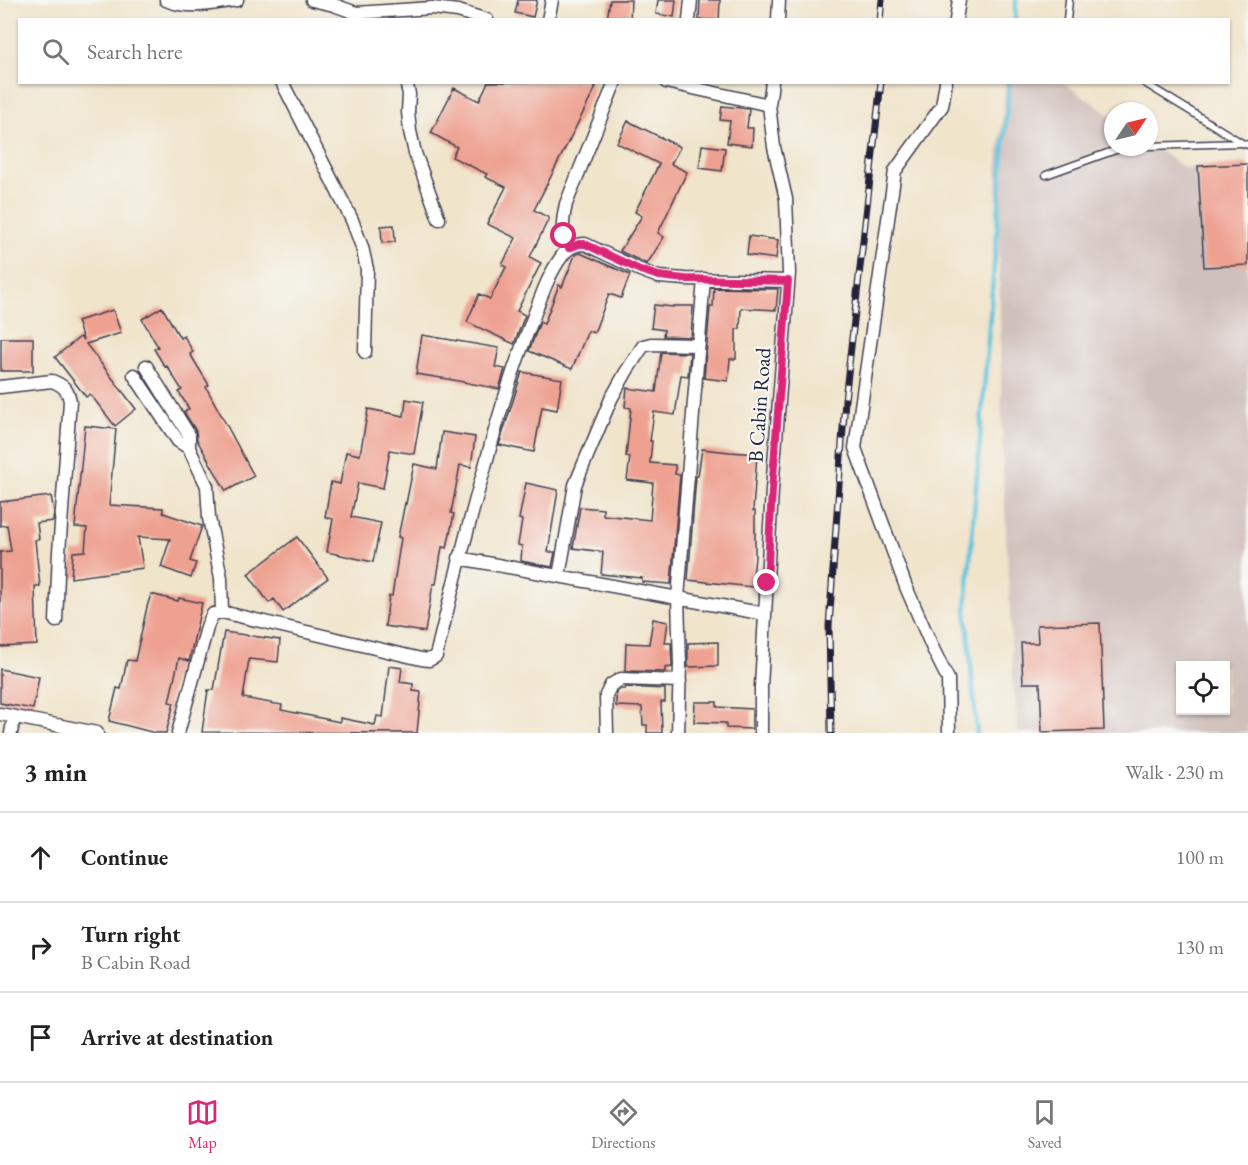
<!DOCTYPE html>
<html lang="en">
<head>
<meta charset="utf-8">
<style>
	:root { --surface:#fff; --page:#f2f2f2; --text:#222; --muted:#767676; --line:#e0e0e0; --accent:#db2777 }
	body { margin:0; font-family:"EB Garamond",serif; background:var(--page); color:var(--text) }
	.controls { position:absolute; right:18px; bottom:18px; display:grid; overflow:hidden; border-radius:0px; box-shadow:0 2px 4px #0004 }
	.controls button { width:54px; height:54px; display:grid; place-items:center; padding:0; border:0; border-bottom:2px solid var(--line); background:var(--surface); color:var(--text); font:30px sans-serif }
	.compass { position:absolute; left:1104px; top:102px; width:54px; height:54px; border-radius:50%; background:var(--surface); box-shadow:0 2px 4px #0004; rotate:55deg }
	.stop { position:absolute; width:18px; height:18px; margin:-14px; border:4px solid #db2777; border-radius:50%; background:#fff }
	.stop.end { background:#db2777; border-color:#fff; box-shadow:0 2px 6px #0008 }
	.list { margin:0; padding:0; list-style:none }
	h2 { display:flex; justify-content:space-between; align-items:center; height:78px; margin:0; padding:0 24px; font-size:26px }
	h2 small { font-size:20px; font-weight:400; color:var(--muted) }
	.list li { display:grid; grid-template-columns:39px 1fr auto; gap:18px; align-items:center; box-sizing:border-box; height:90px; padding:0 24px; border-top:2px solid var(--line) }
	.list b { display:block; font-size:22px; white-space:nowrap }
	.list p { margin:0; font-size:20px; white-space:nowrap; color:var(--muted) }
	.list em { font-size:20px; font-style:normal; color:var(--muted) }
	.icon { flex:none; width:33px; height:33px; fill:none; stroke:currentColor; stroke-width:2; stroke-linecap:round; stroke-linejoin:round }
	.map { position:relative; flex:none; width:1248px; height:733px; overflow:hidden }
	.search { position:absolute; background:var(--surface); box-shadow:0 2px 4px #0004; left:18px; right:18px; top:18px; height:66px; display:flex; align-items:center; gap:15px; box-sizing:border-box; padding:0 21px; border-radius:0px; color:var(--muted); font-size:22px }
	.sheet { height:348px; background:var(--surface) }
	nav { display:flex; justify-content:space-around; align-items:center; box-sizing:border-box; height:84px; border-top:2px solid var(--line); background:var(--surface); font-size:16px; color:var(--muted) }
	nav a { display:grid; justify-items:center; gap:3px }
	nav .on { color:var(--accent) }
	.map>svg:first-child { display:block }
</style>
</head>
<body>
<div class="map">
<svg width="1248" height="733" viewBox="0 0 1248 733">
	<rect width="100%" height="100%" fill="#f6f6f2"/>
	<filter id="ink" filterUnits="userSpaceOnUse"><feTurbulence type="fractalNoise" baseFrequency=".0167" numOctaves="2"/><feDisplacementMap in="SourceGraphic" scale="12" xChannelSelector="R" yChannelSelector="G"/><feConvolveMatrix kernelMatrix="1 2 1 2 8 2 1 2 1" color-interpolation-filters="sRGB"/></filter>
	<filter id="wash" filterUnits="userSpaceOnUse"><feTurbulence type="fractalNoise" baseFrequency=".008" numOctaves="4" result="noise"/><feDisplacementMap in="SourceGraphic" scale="24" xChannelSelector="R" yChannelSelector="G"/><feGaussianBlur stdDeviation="1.35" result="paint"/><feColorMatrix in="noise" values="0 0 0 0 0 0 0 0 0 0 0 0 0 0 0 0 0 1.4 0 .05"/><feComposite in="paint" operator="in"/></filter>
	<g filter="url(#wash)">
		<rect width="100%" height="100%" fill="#f0e4cb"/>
		<path fill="#d0c0bc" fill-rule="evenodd" d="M 1006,82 L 1064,83 L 1113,117 L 1113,147 L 1149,147 L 1149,143 L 1185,168 L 1248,163 L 1248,733 L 1018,733 L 1013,680 L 1003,466 L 997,170 ZM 1180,666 L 1226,666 L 1226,710 L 1180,710 Z"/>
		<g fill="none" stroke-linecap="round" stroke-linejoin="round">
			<path stroke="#5ec2dc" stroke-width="4.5" d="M 1015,20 L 1016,0
				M 977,733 L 966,610 L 1009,82"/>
		</g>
		<g id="blocks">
			<path fill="#eea191" d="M 518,0 L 537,0 L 533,17 L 515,13 Z
				M 610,0 L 631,0 L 630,20 L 607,20 Z
				M 658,0 L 676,0 L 674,17 L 656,14 Z
				M 700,0 L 720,0 L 719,20 L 699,20 Z
				M 488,82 L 587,82 L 596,87 L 534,210 L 549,218 L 530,257 L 541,263 L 517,311 L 525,315 L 514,344 L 467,322 L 479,294 L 490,299 L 506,267 L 502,265 L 516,238 L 487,224 L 506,187 L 485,177 L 487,174 L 452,157 L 457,147 L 431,133 L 454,88 L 479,101 Z
				M 722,106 L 749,109 L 747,128 L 753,128 L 752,146 L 727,143 L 730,121 L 720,120 Z
				M 628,121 L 680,147 L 671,164 L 687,172 L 658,233 L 664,237 L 647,264 L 620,251 L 642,216 L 635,212 L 659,164 L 617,143 Z
				M 702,145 L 725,148 L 722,171 L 699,168 Z
				M 1248,164 L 1248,265 L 1204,267 L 1198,166 Z
				M 394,225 L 395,242 L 382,243 L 381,226 Z
				M 749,236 L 778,240 L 776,259 L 747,255 Z
				M 580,253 L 630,275 L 621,298 L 609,294 L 594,333 L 588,331 L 572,369 L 529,351 L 540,322 L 544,324 L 559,285 L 562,287 L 575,255 Z
				M 714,288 L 778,289 L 776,310 L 741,308 L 740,329 L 736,329 L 736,359 L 730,359 L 728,381 L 704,378 L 710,307 L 713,307 Z
				M 654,305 L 673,307 L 673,306 L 693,306 L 691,337 L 663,336 L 664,330 L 651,328 Z
				M 162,307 L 180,338 L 184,336 L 193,352 L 190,354 L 209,385 L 206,387 L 254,476 L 226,491 L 197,440 L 196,431 L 184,412 L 189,409 L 179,392 L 182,390 L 167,366 L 165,367 L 154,349 L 158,347 L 142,319 Z
				M 113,310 L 121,333 L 86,344 L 136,409 L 115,426 L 90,394 L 86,397 L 55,357 L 80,337 L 83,340 L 77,321 Z
				M 422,335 L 499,348 L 495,367 L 505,369 L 499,389 L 448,379 L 416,374 Z
				M 1,338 L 33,338 L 33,371 L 1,371 Z
				M 661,352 L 690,353 L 688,376 L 681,375 L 675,415 L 654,412 L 650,441 L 652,441 L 650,463 L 675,465 L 675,474 L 680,475 L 671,584 L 642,582 L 642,578 L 601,574 L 603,552 L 573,548 L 580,507 L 603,509 L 603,515 L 650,520 L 653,483 L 627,480 L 630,457 L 626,456 L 631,408 L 625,407 L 627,388 L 656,392 Z
				M 522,372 L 562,379 L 557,410 L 542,407 L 534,452 L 499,445 Z
				M 406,399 L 423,402 L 414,454 L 390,450 L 383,488 L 358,483 L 351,517 L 381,523 L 373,562 L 327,552 L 333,519 L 325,517 L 331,482 L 340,484 L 346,452 L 360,455 L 368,409 L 404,416 Z
				M 85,426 L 116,429 L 109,505 L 163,508 L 163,513 L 202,526 L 190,561 L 196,563 L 191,578 L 161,567 L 170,539 L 138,537 L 143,568 L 71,578 L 73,552 L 85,551 L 87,528 L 75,527 Z
				M 442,432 L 475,437 L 471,467 L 460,465 L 451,513 L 454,514 L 447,548 L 442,547 L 436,584 L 433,584 L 425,632 L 385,626 L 389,596 L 392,596 L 401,538 L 398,537 L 405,503 L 406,504 L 414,464 L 437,469 Z
				M 702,449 L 730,452 L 757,454 L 753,511 L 755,511 L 755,557 L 752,587 L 688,580 L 696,476 L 698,476 Z
				M 526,483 L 558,490 L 548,552 L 555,552 L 552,567 L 521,561 L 522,546 L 518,545 L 522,520 L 519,519 Z
				M 51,496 L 54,512 L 53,521 L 37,523 L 39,539 L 35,540 L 40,586 L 35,586 L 37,645 L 0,647 L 0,552 L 11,551 L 7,525 L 0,526 L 0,502 Z
				M 297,537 L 328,578 L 283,612 L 274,599 L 269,603 L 248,574 Z
				M 151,594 L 178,601 L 179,598 L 202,603 L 189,661 L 179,658 L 169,702 L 174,703 L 166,733 L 155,733 L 109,721 L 117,688 L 121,689 L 127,660 L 135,661 L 147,607 Z
				M 653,619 L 668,622 L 665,643 L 671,643 L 672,667 L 665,668 L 665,672 L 625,671 L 626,643 L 649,644 Z
				M 1100,623 L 1104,730 L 1042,732 L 1040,683 L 1023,683 L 1021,643 L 1038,643 L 1037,625 Z
				M 224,632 L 280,640 L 278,662 L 249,659 L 243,698 L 282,705 L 281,710 L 340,722 L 340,718 L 375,725 L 377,716 L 383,717 L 389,666 L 402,668 L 400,682 L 413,684 L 413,691 L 421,692 L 417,733 L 202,732 L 208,690 L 214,690 Z
				M 718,642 L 718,666 L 688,667 L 688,643 Z
				M 0,669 L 39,677 L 33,709 L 0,703 Z
				M 625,687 L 665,689 L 665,702 L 661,702 L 662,733 L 647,733 L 647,725 L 643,725 L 642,707 L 616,706 L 616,693 L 617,691 L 621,689 L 625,689 Z
				M 695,702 L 717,702 L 717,707 L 752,709 L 752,729 L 726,728 L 726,723 L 694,722 Z"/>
		</g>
	</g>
	<g filter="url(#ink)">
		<use href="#blocks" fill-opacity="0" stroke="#413f51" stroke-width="1.5"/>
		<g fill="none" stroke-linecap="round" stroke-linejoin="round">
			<defs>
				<path id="service" d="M 1067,20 L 1069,0
					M 1143,82 L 1242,143 L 1248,145
					M 1149,146 L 1241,143
					M 1046,175 L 1124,147"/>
				<path id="minor" d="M 166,0 C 188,10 213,3 237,0
					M 312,0 L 334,5 L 356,13 L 432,8 L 458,11 L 487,20
					M 548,20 L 552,0
					M 689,20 L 691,0
					M 778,20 L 779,0
					M 956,20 L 959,0
					M 282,82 L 352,220 L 362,247 L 367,269 L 365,352
					M 406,82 L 409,94 L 408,112 L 410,131 L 415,153 L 439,219
					M 666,82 L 769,105
					M 946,82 L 942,106 L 895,171 L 855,448 L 906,587 L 934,651 L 948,679 L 949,733
					M 569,248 C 561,231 562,222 566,204 L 615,82
					M 134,375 L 178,441 L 189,448 L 189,435 L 146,366
					M 0,387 L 52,381 C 63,385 68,390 70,401 L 59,552 L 56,621
					M 189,448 L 207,486 L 209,518 L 221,578 L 222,612
					M 459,558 L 678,598 L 704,279
					M 559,576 L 575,485 L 611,399 L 626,372 L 643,346 L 651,344 L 698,345
					M 0,714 L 97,733
					M 11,733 L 14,717
					M 178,733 L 208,624 L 213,614 L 222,612 L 421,659 L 429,660 L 436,656 C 451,594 466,532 484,470 C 497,421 511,373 530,326 C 539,303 547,276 562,256 C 568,247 576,244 585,244 L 640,270 L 659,277 L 685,279 L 788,281
					M 607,733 L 606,695 L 611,685 L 621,679 L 680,681
					M 678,733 L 680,664 L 678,598 L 765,614
					M 761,733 L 761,687 L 772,490 L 789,273 L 786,199 L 774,147 L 769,105 L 772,82"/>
			</defs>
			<use href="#service" stroke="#413f51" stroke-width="9"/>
			<use href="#minor" stroke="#413f51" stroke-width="15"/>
			<use href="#service" stroke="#fff" stroke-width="6"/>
			<use href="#minor" stroke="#fff" stroke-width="12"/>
			<defs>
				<path id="rail" d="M 880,20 L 882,0
					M 831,733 L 829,626 L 845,400 L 881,82"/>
			</defs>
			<use href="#rail" stroke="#22223b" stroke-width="7"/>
			<use href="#rail" stroke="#f6f6f2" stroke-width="4.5" stroke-dasharray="14" stroke-linecap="butt"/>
		</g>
	</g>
	<g fill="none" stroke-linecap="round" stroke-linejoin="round" filter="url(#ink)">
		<path stroke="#db2777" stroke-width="8" d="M 564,236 L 569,248 L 579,244 L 585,244 L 640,270 L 659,276 L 685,279 L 788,281 L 772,490 L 767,583"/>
	</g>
	<g text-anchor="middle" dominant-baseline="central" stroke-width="4.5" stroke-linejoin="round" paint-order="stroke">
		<g font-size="21" fill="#22223b" stroke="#f6f6f2">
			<text transform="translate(759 405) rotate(-86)">B Cabin Road</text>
		</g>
	</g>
</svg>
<div class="controls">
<button><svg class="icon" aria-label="locate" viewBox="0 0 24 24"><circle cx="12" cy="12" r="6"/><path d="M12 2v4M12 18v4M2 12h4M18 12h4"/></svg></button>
</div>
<svg class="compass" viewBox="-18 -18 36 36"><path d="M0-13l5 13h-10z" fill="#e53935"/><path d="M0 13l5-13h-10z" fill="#767676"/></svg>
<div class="stop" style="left:564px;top:236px"></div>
<div class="stop end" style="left:767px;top:583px"></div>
<div class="search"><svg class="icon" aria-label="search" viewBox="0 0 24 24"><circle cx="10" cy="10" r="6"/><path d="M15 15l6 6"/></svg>Search here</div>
</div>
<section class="sheet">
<h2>3 min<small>Walk · 230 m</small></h2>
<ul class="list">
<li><svg class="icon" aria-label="ahead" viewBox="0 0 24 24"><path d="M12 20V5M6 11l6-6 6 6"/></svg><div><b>Continue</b></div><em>100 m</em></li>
<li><svg class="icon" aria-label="right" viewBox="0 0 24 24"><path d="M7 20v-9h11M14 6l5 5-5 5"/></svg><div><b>Turn right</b><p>B Cabin Road</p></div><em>130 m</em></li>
<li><svg class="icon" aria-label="arrive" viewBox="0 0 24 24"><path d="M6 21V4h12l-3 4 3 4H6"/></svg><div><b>Arrive at destination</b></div></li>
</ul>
</section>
<nav>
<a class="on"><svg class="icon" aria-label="map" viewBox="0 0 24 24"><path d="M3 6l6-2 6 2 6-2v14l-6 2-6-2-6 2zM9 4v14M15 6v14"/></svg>Map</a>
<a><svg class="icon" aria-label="directions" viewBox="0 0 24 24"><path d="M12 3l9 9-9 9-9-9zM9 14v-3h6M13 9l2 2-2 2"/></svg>Directions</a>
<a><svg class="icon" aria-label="saved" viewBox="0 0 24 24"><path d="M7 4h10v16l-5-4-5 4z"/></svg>Saved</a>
</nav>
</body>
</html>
